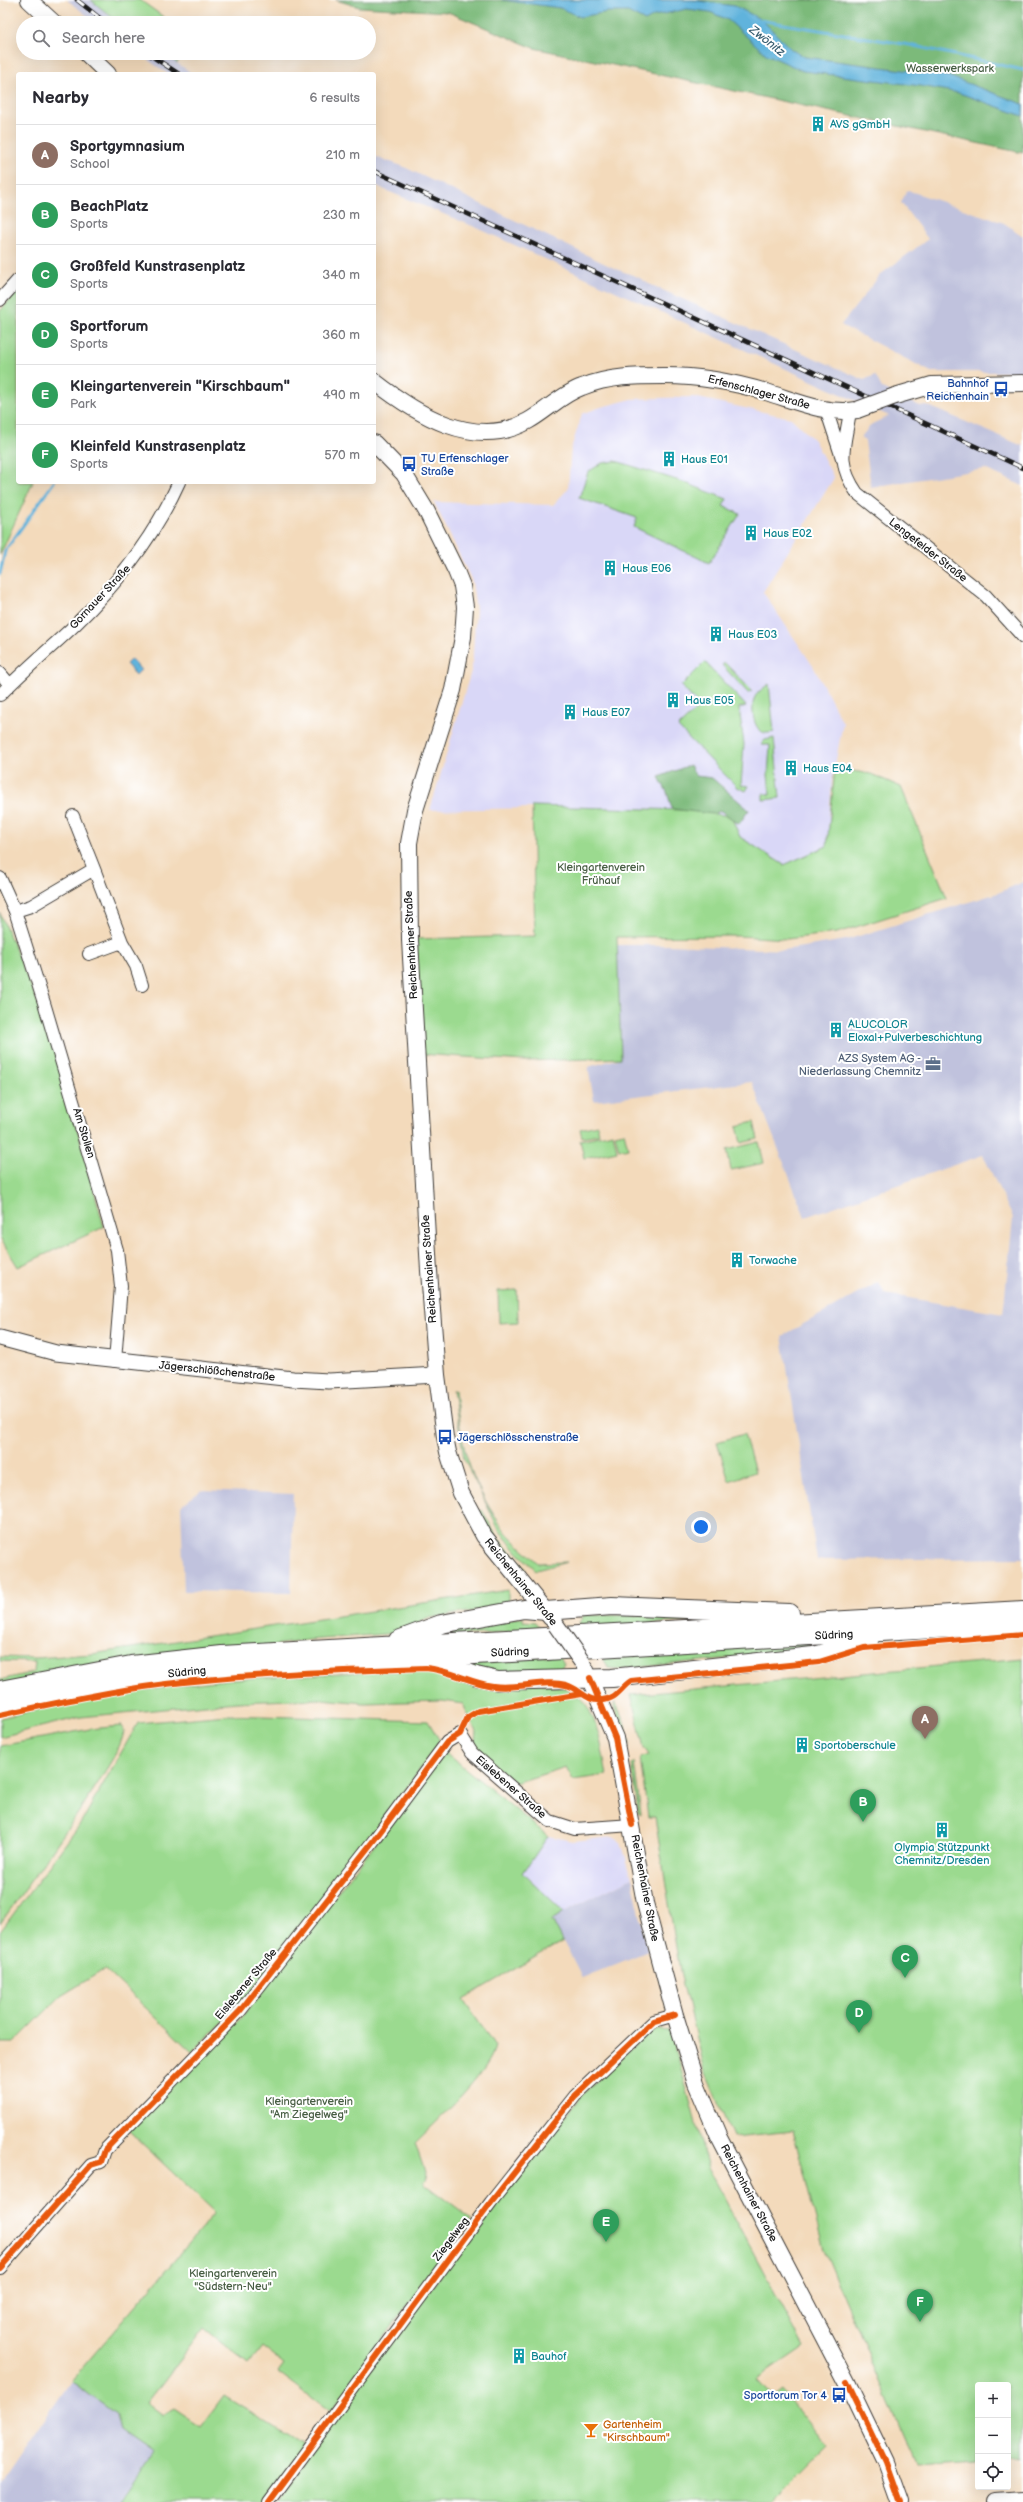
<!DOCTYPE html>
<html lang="en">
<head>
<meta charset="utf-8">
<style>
	:root { --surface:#fff; --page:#f2f2f3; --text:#2b2b33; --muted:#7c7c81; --line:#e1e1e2; --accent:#c8321e }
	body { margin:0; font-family:"Balsamiq Sans",sans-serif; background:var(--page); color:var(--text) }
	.controls { position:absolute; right:12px; bottom:12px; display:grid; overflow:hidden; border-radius:4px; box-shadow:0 4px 16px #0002 }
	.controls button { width:36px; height:36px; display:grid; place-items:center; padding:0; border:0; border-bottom:1px solid var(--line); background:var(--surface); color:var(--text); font:20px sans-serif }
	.you { position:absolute; left:701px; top:1527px; width:14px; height:14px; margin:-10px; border:3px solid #fff; border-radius:50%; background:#1a73e8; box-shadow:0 0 0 6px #1a73e833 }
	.badge { display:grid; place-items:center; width:26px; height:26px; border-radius:50%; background:var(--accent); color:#fff; font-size:13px; font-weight:700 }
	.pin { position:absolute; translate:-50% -33px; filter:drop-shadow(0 1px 2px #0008) }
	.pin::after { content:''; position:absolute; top:21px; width:14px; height:12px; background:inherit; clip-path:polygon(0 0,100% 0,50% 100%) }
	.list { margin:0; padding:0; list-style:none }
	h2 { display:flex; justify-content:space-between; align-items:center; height:52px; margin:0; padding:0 16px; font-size:17px }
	h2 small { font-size:13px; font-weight:400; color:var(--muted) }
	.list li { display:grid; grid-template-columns:26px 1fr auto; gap:12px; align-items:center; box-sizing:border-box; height:60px; padding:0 16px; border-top:1px solid var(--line) }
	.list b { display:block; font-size:15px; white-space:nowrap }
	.list p { margin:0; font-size:13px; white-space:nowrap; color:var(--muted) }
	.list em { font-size:13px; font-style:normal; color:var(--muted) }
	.icon { flex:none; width:22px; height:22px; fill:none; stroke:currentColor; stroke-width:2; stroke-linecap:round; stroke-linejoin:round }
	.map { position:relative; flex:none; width:1023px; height:2502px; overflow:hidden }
	.search { position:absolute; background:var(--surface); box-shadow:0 4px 16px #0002; left:16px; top:16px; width:360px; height:44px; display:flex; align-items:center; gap:10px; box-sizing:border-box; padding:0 14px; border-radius:22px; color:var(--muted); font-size:15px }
	.panel { position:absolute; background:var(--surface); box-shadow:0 4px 16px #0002; left:16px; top:72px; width:360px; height:412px; border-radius:4px }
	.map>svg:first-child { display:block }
</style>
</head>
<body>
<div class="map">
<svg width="1023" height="2502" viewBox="0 0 1023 2502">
	<rect width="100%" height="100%" fill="#fff"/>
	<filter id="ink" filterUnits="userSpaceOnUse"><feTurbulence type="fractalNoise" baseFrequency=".025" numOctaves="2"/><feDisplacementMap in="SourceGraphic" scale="8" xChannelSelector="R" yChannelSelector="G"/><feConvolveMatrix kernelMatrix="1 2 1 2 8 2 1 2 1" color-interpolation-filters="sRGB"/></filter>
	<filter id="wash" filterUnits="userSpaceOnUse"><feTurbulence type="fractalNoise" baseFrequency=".012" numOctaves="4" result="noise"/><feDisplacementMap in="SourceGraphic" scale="16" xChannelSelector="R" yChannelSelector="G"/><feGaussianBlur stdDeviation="0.9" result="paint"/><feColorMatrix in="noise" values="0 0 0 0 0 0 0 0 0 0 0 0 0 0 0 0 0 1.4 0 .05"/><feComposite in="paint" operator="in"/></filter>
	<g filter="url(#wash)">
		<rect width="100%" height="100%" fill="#f3dabb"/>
		<path fill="#d9d7f7" d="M 693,397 L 791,418 L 814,440 L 834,478 L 763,592 L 813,666 L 843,723 L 832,781 L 827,846 L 784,865 L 740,837 L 731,816 L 578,807 L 430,810 L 472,668 L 476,610 L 472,581 L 434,502 L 553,505 L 568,489 L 571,449 L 582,414 L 601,407 L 632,399 Z
			M 548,1836 L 573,1841 L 613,1837 L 621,1842 L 632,1878 L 564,1912 L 523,1873 Z"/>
		<path fill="#c0c2dd" d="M 67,0 L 91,0 L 119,23 L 97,23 Z
			M 138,53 L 162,53 L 193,74 L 168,74 Z
			M 374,156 L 402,166 L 616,269 L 638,277 L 649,284 L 864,380 L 875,375 L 882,388 L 920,406 L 926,405 L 1023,446 L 1023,486 L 985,469 L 871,487 L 865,441 L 860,438 L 872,424 L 889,416 L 475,227 L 385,190 L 374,184 Z
			M 907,190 L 1004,223 L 1023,236 L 1023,372 L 931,372 L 841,325 L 880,275 L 928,239 L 901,203 Z
			M 1023,882 L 1023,1558 L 817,1560 L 782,1336 L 879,1282 L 885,1294 L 1003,1314 L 1013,1218 L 983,1155 L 805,1217 L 752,1082 L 594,1101 L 588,1067 L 621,1058 L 616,945 L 669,945 L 784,950 L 846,940 L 998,893 Z
			M 201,1490 L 293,1494 L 291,1593 L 184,1591 L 181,1506 Z
			M 632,1878 L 648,1951 L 582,1978 L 552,1920 L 564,1912 Z
			M 71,2381 L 118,2416 L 121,2430 L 154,2453 L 120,2502 L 0,2502 L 0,2484 Z"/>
		<path fill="#9bda8f" stroke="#5c7b56" d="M 91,0 L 140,0 L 172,23 L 119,23 Z
			M 162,53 L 184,53 L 177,63 Z
			M 18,291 L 18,482 L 33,482 L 0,555 L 0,311 Z
			M 616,461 L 683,482 L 727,499 L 723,506 L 740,514 L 709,563 L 634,527 L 637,518 L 579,498 L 588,472 L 602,463 Z
			M 705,662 L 746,706 L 739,708 L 744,744 L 741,785 L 749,786 L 746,791 L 737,787 L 678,727 L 700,706 L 681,686 Z
			M 725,663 L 752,691 L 749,694 L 722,665 Z
			M 769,684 L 774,732 C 770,733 765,734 761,731 C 752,726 751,703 755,697 C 757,692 765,687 769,684 Z
			M 774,738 L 780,798 L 763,800 L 763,794 L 770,794 L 768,775 L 770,745 L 762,745 L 762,743 L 765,740 Z
			M 835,768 L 871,774 L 901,787 L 947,898 L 837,933 L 787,939 L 738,936 L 617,937 L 621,1058 L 525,1061 L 419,1054 L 412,939 L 535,936 L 532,806 L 684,810 L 731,816 L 740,837 L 784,865 L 827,846 Z
			M 0,913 L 52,1036 L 104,1227 L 18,1267 L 0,1238 Z
			M 754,1122 L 758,1139 L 741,1143 L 737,1126 Z
			M 597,1125 L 599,1134 L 582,1137 L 580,1129 Z
			M 624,1132 L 628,1148 L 619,1150 L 615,1134 Z
			M 613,1133 L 617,1151 L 584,1158 L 580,1140 Z
			M 759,1142 L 764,1163 L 731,1170 L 727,1150 Z
			M 517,1290 L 518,1322 L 499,1323 L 498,1291 Z
			M 453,1390 L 455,1390 C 461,1444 468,1478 500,1524 C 509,1538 526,1551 538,1563 L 567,1562 L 536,1570 L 517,1552 L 499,1530 L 464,1459 Z
			M 744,1434 L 755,1472 L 729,1481 L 717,1442 Z
			M 482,1510 L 498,1538 L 526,1569 L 524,1570 C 506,1553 491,1533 478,1512 Z
			M 508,1590 L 508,1602 L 501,1607 L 429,1618 L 398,1633 L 309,1640 L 0,1685 L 0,1680 L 34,1672 L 35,1662 L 0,1661 L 0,1657 L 36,1658 L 92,1654 Z
			M 584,1615 L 773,1616 L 584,1628 L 579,1623 Z
			M 523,1617 L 523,1621 L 535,1622 L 541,1629 L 420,1639 L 429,1632 Z
			M 848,1639 L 833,1648 L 620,1669 L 608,1668 L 601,1653 Z
			M 559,1655 L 564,1664 L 559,1671 L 513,1676 L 457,1664 Z
			M 1023,1658 L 1023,2459 L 1008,2456 L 1008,2385 L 978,2385 L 978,2458 L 914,2462 L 823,2247 L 793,2131 L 733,2137 L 703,2067 L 680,1972 L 655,1817 L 648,1817 L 640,1758 L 649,1755 L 644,1748 L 631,1695 Z
			M 381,1671 L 438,1671 L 564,1687 C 569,1692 574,1693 579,1697 C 597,1711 603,1754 607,1775 L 573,1780 L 566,1767 L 515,1783 L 482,1756 L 474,1747 L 476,1732 L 463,1704 L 442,1701 L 364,1703 L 321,1699 L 237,1702 L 81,1717 L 0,1737 L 0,1718 L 98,1696 L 171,1686 L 232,1679 Z
			M 615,1701 L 624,1721 L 630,1745 L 626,1742 L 614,1706 Z
			M 227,1715 L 428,1721 L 440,1741 L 369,1841 L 237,2009 L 192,2052 L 105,1969 L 61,1996 L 14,2043 L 0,2043 L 0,1932 L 81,1823 L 138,1723 Z
			M 121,1726 L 124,1731 C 121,1749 107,1767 98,1783 C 67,1831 33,1877 0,1924 L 0,1746 L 90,1729 Z
			M 445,1752 L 548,1836 L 523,1873 L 564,1912 L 552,1920 L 563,1941 L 463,1999 L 495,2046 C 490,2073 435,2123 415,2143 L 427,2178 L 424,2183 L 472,2219 L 373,2351 L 331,2412 L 278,2372 L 284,2364 L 262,2347 L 249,2364 L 204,2328 L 147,2403 L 163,2415 L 174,2409 L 201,2427 L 224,2396 L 306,2447 L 265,2502 L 120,2502 L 154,2453 L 121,2430 L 117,2415 L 71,2381 L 215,2213 L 127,2129 L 243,2016 Z
			M 634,1762 L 641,1815 L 638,1813 L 632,1764 Z
			M 658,2030 L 671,2031 L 708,2168 L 804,2347 L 757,2379 L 772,2396 L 781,2389 L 827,2447 L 772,2502 L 273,2502 L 409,2316 L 583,2094 L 646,2034 Z"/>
		<path fill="#7cba7a" stroke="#4c6b4b" d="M 336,0 L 1023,0 L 1023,153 L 534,48 L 448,12 L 359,7 Z
			M 690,765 L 696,776 L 712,778 L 749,810 L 739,824 L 721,811 L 712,814 L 672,809 L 667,792 L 659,777 Z"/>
		<path fill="#61b3dc" stroke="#3e687c" d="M 502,0 L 692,0 L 735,6 L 762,20 L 792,50 L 805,57 L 948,76 L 1023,104 L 1023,116 L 959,93 L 921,86 L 803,71 L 766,54 L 728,20 L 710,12 L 687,9 L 654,16 L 645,21 L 628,12 L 608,12 L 580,17 L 560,8 Z
			M 131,659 L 141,670 L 136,675 L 126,664 Z"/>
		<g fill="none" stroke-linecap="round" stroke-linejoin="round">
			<path stroke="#61b3dc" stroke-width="3" d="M 759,20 L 910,45 L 1023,70
				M 0,574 L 5,551 L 54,482"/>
		</g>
	</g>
	<g filter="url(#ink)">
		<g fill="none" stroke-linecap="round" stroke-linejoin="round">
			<defs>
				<path id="minor" d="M 0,300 L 18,280
					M 826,409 L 842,458
					M 850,411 C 845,447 835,461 857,493 L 986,596 L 1023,637
					M 0,673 L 10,685
					M 0,695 C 24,670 51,648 76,624 C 119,582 154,537 179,482
					M 73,816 L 94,869
					M 0,878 L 15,911 L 45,1006 L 117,1250 L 121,1286 L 115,1361
					M 15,911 L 31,906 L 94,869 L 122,942 L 136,966 L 142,985
					M 89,954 L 122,942
					M 0,2268 L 91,2165 L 101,2162 L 105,2150 L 240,2011 L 374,1840 L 447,1742 L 460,1734 L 472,1753 L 550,1821 L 575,1829 L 632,1825
					M 269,2502 L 491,2202 L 575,2096 L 654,2021 L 675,2015"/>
				<path id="tertiary" d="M 0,1338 L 56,1353 L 293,1379 L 329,1381 L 437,1375"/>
				<path id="secondary" d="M 29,0 L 54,23
					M 86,53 L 108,74
					M 374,381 C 416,414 475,451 528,421 C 546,411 562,394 582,387 C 609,376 636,376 665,376 C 700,376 733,382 766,392 C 796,401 826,415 857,410
					M 895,396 L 932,385 L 1023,383
					M 374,443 L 404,474 L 427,512 L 456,571 L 462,586 L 465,607 L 463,637 L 453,690 L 415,810 L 409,843 L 410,940 L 429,1271 L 437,1375 L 445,1437 L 448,1452 L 461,1493 L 484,1536 L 551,1618
					M 585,1668 L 615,1738 L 645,1903 L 675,2015 L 696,2083 L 719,2137 L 847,2382 L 886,2463 L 900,2502
					M 995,2502 L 1023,2500"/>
				<path id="primary" d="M 398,1640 L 441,1624 L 524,1609 L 546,1611 L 612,1606 L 790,1613
					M 433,1660 L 476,1676 L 498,1681 L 612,1678 L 813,1656 L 830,1652 L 870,1638
					M 0,1690 L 131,1665 L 222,1655 L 1023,1610
					M 0,1704 L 118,1681 L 209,1670 L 1023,1624"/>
			</defs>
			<use href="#minor" stroke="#3c3834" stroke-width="14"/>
			<use href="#tertiary" stroke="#3c3834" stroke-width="17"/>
			<use href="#secondary" stroke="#3c3834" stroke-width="18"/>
			<use href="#primary" stroke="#3c3834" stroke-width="20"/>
			<use href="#minor" stroke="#fff" stroke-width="12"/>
			<use href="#tertiary" stroke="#fff" stroke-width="15"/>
			<use href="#secondary" stroke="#fff" stroke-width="16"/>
			<use href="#primary" stroke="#fff" stroke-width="18"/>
			<defs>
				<path id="rail" d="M 77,0 L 106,23
					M 147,53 L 179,74
					M 374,171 L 1023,468"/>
			</defs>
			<use href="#rail" stroke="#1c1c1c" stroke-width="4.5"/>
			<use href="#rail" stroke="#fff" stroke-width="3" stroke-dasharray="9" stroke-linecap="butt"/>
			<defs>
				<path id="secondary-bridge" d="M 857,410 L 895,396
					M 556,1625 L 582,1662"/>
			</defs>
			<use href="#secondary-bridge" stroke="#3c3834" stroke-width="18" stroke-linecap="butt"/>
			<use href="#secondary-bridge" stroke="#fff" stroke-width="16"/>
			<defs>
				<path id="cycleway" d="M 590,1678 L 615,1738 L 632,1825
					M 0,1715 C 55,1703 110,1691 166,1684 C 252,1674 339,1671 426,1668 C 450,1670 470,1683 493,1686 C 516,1690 545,1679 566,1685 C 580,1689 587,1702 602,1700 C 617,1699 620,1688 631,1681 L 819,1662 L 864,1648 L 1023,1635
					M 0,2268 L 91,2165 L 101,2162 L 105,2150 L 240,2011 L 374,1840 L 447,1742 L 460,1734 L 468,1717 L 478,1711 L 582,1694
					M 847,2382 L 886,2463 L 900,2502
					M 269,2502 L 491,2202 L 575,2096 L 654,2021 L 675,2015"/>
			</defs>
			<use href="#cycleway" stroke="#fff" stroke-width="8"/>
			<use href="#cycleway" stroke="#e8590c" stroke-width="6"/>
		</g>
	</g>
	<defs>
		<symbol id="building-bare" viewBox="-9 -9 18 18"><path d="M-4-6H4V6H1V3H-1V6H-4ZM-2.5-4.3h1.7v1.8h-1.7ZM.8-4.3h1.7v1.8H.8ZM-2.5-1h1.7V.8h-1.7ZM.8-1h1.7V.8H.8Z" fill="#0f9aa8" stroke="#fff" stroke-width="2.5" paint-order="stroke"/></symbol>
		<symbol id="bus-bare" viewBox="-9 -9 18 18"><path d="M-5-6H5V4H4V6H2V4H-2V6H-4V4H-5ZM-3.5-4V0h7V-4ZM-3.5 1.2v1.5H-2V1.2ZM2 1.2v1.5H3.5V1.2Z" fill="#1a4fb4" stroke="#fff" stroke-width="2.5" paint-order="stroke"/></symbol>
		<symbol id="office-bare" viewBox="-9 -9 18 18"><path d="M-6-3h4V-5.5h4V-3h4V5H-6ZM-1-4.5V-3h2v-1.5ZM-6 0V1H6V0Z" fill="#5c6f8a" stroke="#fff" stroke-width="2.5" paint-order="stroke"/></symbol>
		<symbol id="bar-bare" viewBox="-9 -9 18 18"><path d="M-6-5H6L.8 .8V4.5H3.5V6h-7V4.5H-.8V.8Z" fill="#e8710a" stroke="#fff" stroke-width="2.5" paint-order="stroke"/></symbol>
	</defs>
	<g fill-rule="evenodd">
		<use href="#building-bare" x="807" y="113" width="22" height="22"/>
		<use href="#bus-bare" x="990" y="378" width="22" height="22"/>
		<use href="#building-bare" x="658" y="448" width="22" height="22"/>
		<use href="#bus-bare" x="398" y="453" width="22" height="22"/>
		<use href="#building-bare" x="740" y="522" width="22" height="22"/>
		<use href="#building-bare" x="599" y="557" width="22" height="22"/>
		<use href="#building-bare" x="705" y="623" width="22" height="22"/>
		<use href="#building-bare" x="662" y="689" width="22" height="22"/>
		<use href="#building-bare" x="559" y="701" width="22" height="22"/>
		<use href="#building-bare" x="780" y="757" width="22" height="22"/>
		<use href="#building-bare" x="825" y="1019" width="22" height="22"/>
		<use href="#office-bare" x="922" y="1053" width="22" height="22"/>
		<use href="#building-bare" x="726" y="1249" width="22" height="22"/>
		<use href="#bus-bare" x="434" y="1426" width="22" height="22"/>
		<use href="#building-bare" x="791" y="1734" width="22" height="22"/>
		<use href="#building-bare" x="931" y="1819" width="22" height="22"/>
		<use href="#building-bare" x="508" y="2345" width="22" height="22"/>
		<use href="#bus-bare" x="828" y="2384" width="22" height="22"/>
		<use href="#bar-bare" x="580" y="2419" width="22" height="22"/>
	</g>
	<g text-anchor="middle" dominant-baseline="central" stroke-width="4" stroke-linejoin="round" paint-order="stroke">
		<g font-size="11" fill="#485e44" stroke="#fff">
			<text x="950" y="68">Wasserwerkspark</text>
			<text x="601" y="867">Kleingartenverein<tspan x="601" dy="13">Frühauf</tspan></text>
			<text x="309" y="2101">Kleingartenverein<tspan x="309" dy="13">"Am Ziegelweg"</tspan></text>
			<text x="233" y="2273">Kleingartenverein<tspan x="233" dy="13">"Südstern-Neu"</tspan></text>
		</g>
		<g font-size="11" fill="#0d838f" stroke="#fff" text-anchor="start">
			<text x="830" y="124">AVS gGmbH</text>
			<text x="681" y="459">Haus E01</text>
			<text x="763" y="533">Haus E02</text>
			<text x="622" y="568">Haus E06</text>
			<text x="728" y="634">Haus E03</text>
			<text x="685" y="700">Haus E05</text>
			<text x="582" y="712">Haus E07</text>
			<text x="803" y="768">Haus E04</text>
			<text x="848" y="1024">ALUCOLOR<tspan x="848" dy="13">Eloxal+Pulverbeschichtung</tspan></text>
			<text x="749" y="1260">Torwache</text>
			<text x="814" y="1745">Sportoberschule</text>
			<text x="942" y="1847" text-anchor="middle">Olympia Stützpunkt<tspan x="942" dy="13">Chemnitz/Dresden</tspan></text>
			<text x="531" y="2356">Bauhof</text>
		</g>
		<g font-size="11" fill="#164399" stroke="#fff" text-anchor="end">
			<text x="989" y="383">Bahnhof<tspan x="989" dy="13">Reichenhain</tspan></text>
			<text x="421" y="458" text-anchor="start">TU Erfenschlager<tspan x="421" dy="13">Straße</tspan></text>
			<text x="457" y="1437" text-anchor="start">Jägerschlösschenstraße</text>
			<text x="827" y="2395">Sportforum Tor 4</text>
		</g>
		<g font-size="11" fill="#1c1c1c" stroke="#fff">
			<text transform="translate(759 392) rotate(15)">Erfenschlager Straße</text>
			<text transform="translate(928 550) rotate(38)">Lengefelder Straße</text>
			<text transform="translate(100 597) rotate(-47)">Gornauer Straße</text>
			<text transform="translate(411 945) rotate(-93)">Reichenhainer Straße</text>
			<text transform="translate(84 1133) rotate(73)">Am Stollen</text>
			<text transform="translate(429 1269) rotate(-94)">Reichenhainer Straße</text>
			<text transform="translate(217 1371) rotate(6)">Jägerschlößchenstraße</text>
			<text transform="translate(521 1582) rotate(51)">Reichenhainer Straße</text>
			<text transform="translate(834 1635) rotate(-3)">Südring</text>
			<text transform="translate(510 1652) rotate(-3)">Südring</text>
			<text transform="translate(187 1672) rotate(-6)">Südring</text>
			<text transform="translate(511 1787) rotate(41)">Eislebener Straße</text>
			<text transform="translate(645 1888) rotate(79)">Reichenhainer Straße</text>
			<text transform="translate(246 1984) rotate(-50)">Eislebener Straße</text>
			<text transform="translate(749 2193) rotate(62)">Reichenhainer Straße</text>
			<text transform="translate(451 2239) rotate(-53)">Ziegelweg</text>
		</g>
		<g font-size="11" fill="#4e5e75" stroke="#fff" text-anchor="end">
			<text x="921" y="1058">AZS System AG -<tspan x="921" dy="13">Niederlassung Chemnitz</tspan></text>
		</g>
		<g font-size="11" fill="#c56008" stroke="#fff" text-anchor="start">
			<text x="603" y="2424">Gartenheim<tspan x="603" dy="13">"Kirschbaum"</tspan></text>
		</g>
		<g font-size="12" font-style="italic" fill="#3b6072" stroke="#fff">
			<text transform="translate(767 41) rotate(38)">Zwönitz</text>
		</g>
	</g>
</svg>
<div class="controls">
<button>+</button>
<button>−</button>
<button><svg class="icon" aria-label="locate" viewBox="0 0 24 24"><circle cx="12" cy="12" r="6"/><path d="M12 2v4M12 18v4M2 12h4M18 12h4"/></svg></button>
</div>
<div class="you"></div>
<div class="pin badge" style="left:925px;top:1739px;background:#8d6e63">A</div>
<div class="pin badge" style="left:863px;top:1822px;background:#2e9e5b">B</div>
<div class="pin badge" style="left:905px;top:1978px;background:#2e9e5b">C</div>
<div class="pin badge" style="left:859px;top:2033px;background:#2e9e5b">D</div>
<div class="pin badge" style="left:606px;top:2242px;background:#2e9e5b">E</div>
<div class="pin badge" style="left:920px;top:2322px;background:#2e9e5b">F</div>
<div class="search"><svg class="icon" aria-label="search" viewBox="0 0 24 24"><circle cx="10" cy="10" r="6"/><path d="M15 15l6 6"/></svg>Search here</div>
<section class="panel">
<h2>Nearby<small>6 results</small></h2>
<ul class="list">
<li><span class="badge" style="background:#8d6e63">A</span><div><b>Sportgymnasium</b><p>School</p></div><em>210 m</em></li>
<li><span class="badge" style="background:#2e9e5b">B</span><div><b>BeachPlatz</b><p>Sports</p></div><em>230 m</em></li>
<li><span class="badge" style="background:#2e9e5b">C</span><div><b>Großfeld Kunstrasenplatz</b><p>Sports</p></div><em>340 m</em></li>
<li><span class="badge" style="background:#2e9e5b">D</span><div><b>Sportforum</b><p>Sports</p></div><em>360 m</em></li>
<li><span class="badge" style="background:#2e9e5b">E</span><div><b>Kleingartenverein &quot;Kirschbaum&quot;</b><p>Park</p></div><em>490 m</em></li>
<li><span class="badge" style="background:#2e9e5b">F</span><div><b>Kleinfeld Kunstrasenplatz</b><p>Sports</p></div><em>570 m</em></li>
</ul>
</section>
</div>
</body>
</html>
